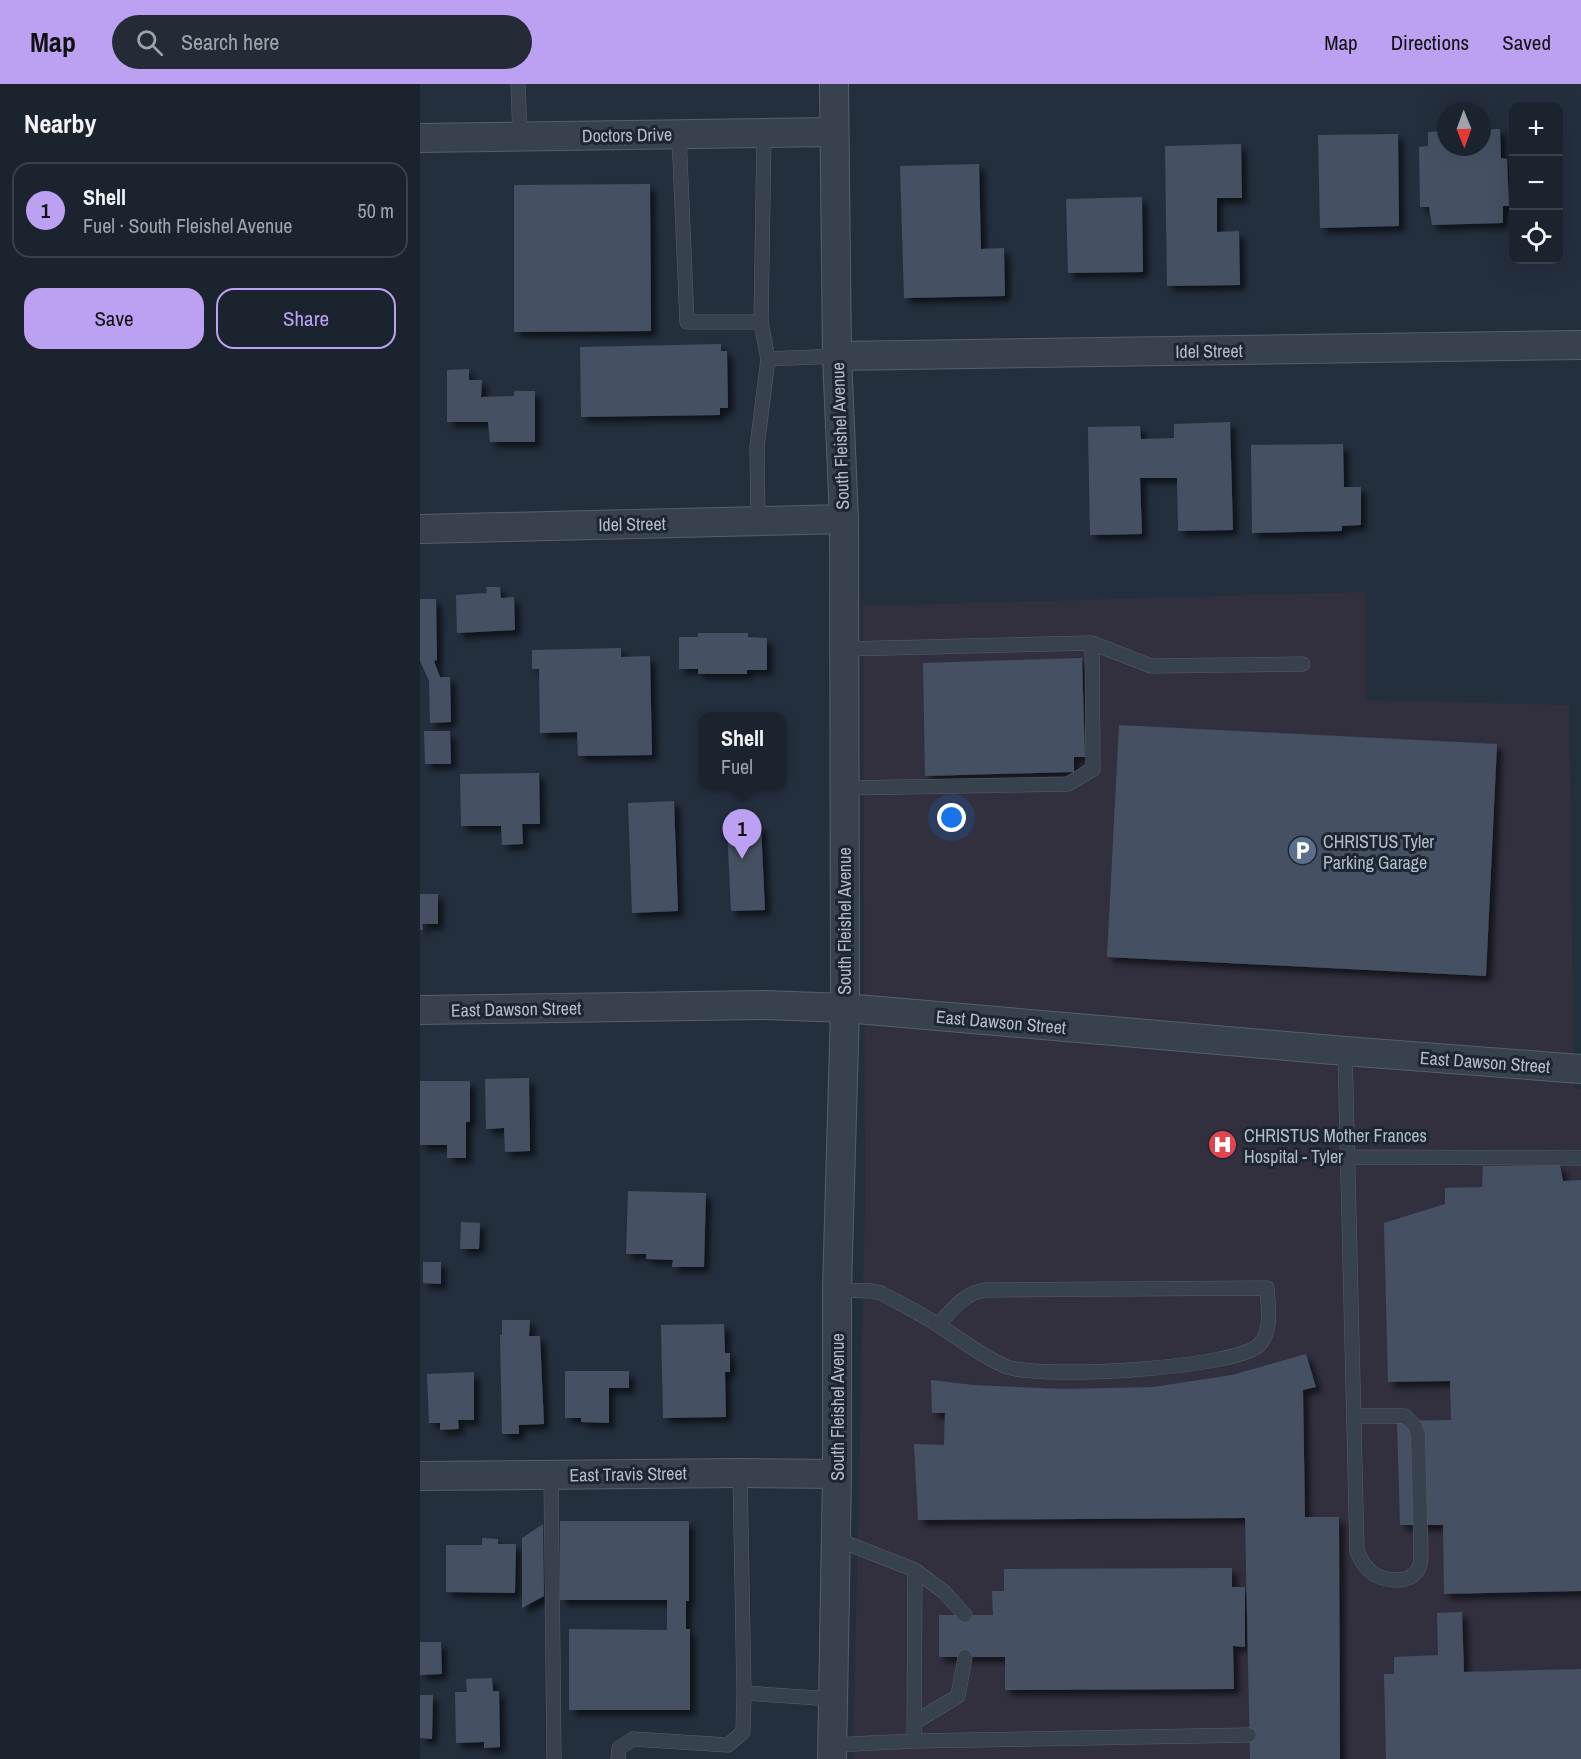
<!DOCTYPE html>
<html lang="en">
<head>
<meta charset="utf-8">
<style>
	:root { --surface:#1b232e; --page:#242b36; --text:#f1f3f6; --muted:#a0a4aa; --line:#39404a; --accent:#bca0f2 }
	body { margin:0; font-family:"Archivo Narrow",sans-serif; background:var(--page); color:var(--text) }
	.controls { position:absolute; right:18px; top:18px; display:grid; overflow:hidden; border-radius:12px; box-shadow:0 6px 24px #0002 }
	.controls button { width:54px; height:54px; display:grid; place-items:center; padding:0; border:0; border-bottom:2px solid var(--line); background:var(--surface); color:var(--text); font:30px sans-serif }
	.compass { position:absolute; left:1017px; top:18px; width:54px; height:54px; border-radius:50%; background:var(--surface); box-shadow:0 6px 24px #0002; rotate:179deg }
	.you { position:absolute; left:532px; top:734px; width:21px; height:21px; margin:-15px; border:4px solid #fff; border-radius:50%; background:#1a73e8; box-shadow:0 0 0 9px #1a73e833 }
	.badge { display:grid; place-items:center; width:39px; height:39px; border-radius:50%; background:var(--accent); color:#111; font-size:20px; font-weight:700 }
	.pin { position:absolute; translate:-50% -50px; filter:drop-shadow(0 2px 3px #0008) }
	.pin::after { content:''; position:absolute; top:32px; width:21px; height:18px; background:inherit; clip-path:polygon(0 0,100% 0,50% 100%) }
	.popup { position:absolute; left:279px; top:628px; width:87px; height:78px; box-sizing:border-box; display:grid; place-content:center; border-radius:12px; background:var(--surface); filter:drop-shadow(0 2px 4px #0005); font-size:20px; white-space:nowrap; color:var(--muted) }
	.popup b { font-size:22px; color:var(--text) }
	.popup::after { content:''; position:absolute; left:50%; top:100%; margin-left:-12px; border:12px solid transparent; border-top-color:var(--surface) }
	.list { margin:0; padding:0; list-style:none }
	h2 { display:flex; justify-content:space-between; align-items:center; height:78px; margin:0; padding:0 24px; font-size:26px }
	h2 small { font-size:20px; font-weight:400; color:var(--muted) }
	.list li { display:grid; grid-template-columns:39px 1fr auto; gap:18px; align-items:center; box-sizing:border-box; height:96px; margin:0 12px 12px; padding:0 12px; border:2px solid var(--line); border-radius:18px }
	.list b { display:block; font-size:22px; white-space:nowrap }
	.list p { margin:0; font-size:20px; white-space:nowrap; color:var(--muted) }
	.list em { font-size:20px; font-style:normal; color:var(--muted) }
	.actions { display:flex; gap:12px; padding:18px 24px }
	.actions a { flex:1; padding:14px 0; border:2px solid var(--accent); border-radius:18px; text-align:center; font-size:21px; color:var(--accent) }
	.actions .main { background:var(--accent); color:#111 }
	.icon { flex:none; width:33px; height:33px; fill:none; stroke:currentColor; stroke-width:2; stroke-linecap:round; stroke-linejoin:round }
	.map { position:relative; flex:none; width:1161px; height:1675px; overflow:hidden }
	header { display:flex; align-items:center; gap:36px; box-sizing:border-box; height:84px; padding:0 30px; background:var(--accent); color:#111 }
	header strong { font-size:28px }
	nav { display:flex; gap:33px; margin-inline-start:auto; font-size:21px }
	.search { width:420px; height:54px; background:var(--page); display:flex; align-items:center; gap:15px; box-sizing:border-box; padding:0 21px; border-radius:33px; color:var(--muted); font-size:22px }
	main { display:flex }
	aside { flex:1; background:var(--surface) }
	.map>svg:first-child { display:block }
</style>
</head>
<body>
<header>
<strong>Map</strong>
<div class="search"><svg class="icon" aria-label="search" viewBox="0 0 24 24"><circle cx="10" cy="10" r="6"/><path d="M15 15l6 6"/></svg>Search here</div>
<nav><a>Map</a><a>Directions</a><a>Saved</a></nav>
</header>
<main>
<aside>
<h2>Nearby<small></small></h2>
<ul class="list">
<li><span class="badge">1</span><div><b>Shell</b><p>Fuel · South Fleishel Avenue</p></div><em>50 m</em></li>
</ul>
<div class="actions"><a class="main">Save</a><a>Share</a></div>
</aside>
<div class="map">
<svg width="1161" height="1675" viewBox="0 0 1161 1675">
	<defs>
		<filter id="shadow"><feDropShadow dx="5.5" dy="5.5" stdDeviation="3" flood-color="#0009"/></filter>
	</defs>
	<rect width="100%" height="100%" fill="#242f3e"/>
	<path fill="#32303f" d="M 945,508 L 946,616 L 1149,621 L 1154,1004 L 1161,1005 L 1161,1675 L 433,1675 L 445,1118 L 443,522 Z"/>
	<path fill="#455162" filter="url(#shadow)" d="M 1062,45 L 1080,45 L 1081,74 L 1087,75 L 1089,122 L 1083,122 L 1083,139 L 1012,141 L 1009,123 L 1000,123 L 999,63 L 1008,62 L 1008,48 L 1026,47 L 1026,63 L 1062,63 Z
		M 978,50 L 979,142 L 900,144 L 898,51 Z
		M 821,60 L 822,114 L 797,114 L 797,148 L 819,147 L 820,201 L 747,202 L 745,62 Z
		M 559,80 L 561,165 L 584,164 L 585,212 L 484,214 L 480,82 Z
		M 230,100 L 231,247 L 94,248 L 94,101 Z
		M 722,113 L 723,188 L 648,189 L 646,115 Z
		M 301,260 L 301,267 L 307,267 L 308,324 L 300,324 L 300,331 L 161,333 L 160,263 Z
		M 49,285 L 49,296 L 62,296 L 61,313 L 94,312 L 94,307 L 115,307 L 115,358 L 70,358 L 68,338 L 27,338 L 27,286 Z
		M 810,338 L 813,446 L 758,447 L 757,394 L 720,394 L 722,450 L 670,451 L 668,343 L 720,342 L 721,355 L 754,354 L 754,340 Z
		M 923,360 L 924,403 L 941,403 L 941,441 L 922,442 L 922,447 L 832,449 L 831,361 Z
		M 66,503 L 80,503 L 81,514 L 94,513 L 95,546 L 37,549 L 36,511 L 67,509 Z
		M 0,515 L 16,515 L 17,576 L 14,577 L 20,593 L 30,593 L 31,638 L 10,639 L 9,597 L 0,577 Z
		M 278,549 L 328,549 L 328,553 L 347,554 L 347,586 L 327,586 L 327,590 L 278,590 L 278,585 L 259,585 L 259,553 L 278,553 Z
		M 201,564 L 201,573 L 230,572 L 232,671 L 158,672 L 157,648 L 120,649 L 119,585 L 112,585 L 112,566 Z
		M 662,574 L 665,673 L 654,673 L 654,688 L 505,692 L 503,579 Z
		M 699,641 L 1077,660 L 1066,892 L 687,873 Z
		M 4,647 L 30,647 L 31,680 L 5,680 Z
		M 119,689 L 120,740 L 102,740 L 103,760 L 82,761 L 81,742 L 41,742 L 40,690 Z
		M 254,717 L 258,827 L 212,829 L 208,719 Z
		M 341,741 L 345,826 L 311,827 L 307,743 Z
		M 0,810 L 18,810 L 18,840 L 2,840 L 3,846 L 0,846 Z
		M 109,994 L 110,1067 L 85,1068 L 84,1044 L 66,1045 L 65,995 Z
		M 0,997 L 50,997 L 50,1038 L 46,1038 L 46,1074 L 27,1074 L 27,1061 L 0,1061 Z
		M 1140,1081 L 1143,1097 L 1161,1096 L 1161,1507 L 1024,1510 L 1023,1441 L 980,1441 L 977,1337 L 1031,1336 L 1030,1297 L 968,1298 L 964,1139 L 1025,1120 L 1025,1104 L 1062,1103 L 1063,1082 Z
		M 208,1107 L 286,1109 L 284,1183 L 252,1183 L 253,1176 L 226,1175 L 226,1170 L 206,1170 Z
		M 41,1138 L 60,1139 L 59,1165 L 40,1165 Z
		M 3,1178 L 21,1178 L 21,1200 L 3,1199 Z
		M 82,1236 L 110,1236 L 109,1252 L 120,1252 L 124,1340 L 99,1341 L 99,1350 L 82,1350 L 80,1251 L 82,1251 Z
		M 304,1240 L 305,1269 L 310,1269 L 310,1288 L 305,1288 L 306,1333 L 243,1334 L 241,1241 Z
		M 886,1270 L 896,1303 L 883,1306 L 885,1433 L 919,1433 L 920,1675 L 830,1675 L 825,1434 L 498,1436 L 494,1360 L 524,1361 L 525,1329 L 512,1329 L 511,1296 L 553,1301 L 643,1305 L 733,1303 L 812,1291 Z
		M 145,1287 L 209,1287 L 209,1304 L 189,1304 L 189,1339 L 161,1338 L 161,1334 L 145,1334 Z
		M 54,1288 L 54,1336 L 38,1336 L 39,1345 L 20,1346 L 20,1339 L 9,1339 L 7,1290 Z
		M 140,1437 L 269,1437 L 269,1517 L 266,1517 L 266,1545 L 270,1545 L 270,1626 L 149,1626 L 149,1545 L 247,1546 L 247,1516 L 140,1516 Z
		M 123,1440 L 124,1512 L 102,1524 L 102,1454 Z
		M 62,1454 L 78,1455 L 78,1460 L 96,1460 L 95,1509 L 26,1508 L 26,1461 L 62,1461 Z
		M 812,1484 L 812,1503 L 825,1503 L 825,1563 L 813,1562 L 814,1605 L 585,1606 L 585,1573 L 519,1573 L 519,1531 L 573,1531 L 572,1507 L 584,1507 L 584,1485 Z
		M 1042,1528 L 1044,1588 L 1161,1585 L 1161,1675 L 966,1675 L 964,1590 L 974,1590 L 974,1573 L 1018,1571 L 1017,1529 Z
		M 0,1558 L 21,1558 L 22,1590 L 0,1591 Z
		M 72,1594 L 73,1607 L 79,1607 L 80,1663 L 64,1664 L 64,1658 L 36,1659 L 35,1608 L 47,1608 L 46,1595 Z
		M 0,1611 L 13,1611 L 12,1655 L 0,1654 Z"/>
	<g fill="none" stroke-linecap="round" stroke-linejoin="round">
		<defs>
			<path id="service" d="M 98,0 L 100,52
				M 259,51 L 267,238 L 341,238 L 344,50
				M 341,238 L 348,275
				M 338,437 L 337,363 L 348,275 L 417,272
				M 672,559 L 731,582 L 883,580
				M 424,565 L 672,559 L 673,685 L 648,700 L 424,704
				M 925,967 L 937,1467 C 940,1474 943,1481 950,1487 C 961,1497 987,1501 997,1487 C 1001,1482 1001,1475 1001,1469 L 998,1351 L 995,1342 L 985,1332 L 934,1332
				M 927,1073 L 1161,1074
				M 417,1206 L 452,1207 L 461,1209 C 481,1220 502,1230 521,1243 C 542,1256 564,1274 587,1283 C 622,1295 814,1285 839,1261 C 853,1247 848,1221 847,1204 L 566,1206 C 545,1208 532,1226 518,1241
				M 320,1389 L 324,1609 L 413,1615
				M 131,1390 L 134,1675
				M 416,1455 L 495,1486 L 524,1508 L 545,1531
				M 495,1638 L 538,1612 L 545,1573
				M 494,1657 L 495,1486
				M 412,1661 L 494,1657 L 829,1651
				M 198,1675 L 199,1664 L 213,1655 L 308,1661 L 323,1648 L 324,1609"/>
			<path id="minor" d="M 0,54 L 414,48
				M 417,272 L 1161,261
				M 0,445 L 424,435
				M 0,926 L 345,921 L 425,924 L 925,967 L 1161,985
				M 0,1392 L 320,1389 L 417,1390
				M 412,1675 L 417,1390 L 417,1206 L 425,924 L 424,435 L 417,272 L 414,0"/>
		</defs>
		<use href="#service" stroke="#565f6c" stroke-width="15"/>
		<use href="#minor" stroke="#565f6c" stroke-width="30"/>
		<use href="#service" stroke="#38414e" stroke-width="14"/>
		<use href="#minor" stroke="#38414e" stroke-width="28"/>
	</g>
	<defs>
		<symbol id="parking-disc" viewBox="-11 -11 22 22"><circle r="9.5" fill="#5c6f8a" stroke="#1d2633"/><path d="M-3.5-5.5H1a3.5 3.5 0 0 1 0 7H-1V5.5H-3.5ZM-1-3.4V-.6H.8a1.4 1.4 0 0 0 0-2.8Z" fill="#fff"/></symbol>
		<symbol id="hospital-disc" viewBox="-11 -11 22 22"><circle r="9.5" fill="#e0444e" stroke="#1d2633"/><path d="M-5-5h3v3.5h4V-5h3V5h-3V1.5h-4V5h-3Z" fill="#fff"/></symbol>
	</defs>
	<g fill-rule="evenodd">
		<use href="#parking-disc" x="866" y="750" width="33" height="33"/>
		<use href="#hospital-disc" x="786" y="1044" width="33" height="33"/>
	</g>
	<g text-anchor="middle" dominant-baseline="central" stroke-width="6" stroke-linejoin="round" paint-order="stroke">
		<g font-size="18" fill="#b4bcc9" stroke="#1d2633">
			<text transform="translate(207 51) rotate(-1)">Doctors Drive</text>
			<text transform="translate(789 267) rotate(-1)">Idel Street</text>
			<text transform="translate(420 352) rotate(-92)">South Fleishel Avenue</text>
			<text transform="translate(212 440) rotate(-1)">Idel Street</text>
			<text transform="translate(424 837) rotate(-90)">South Fleishel Avenue</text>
			<text transform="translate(96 925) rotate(-1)">East Dawson Street</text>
			<text transform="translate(581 938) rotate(5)">East Dawson Street</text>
			<text transform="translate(1065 978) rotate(4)">East Dawson Street</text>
			<text transform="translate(417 1323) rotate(-90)">South Fleishel Avenue</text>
			<text transform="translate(208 1390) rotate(-1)">East Travis Street</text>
		</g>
		<g font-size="18" fill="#b4bcc9" stroke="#1d2633" text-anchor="start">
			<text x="903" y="757">CHRISTUS Tyler<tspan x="903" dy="21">Parking Garage</tspan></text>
			<text x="824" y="1051">CHRISTUS Mother Frances<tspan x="824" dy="21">Hospital - Tyler</tspan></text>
		</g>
	</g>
</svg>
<div class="controls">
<button>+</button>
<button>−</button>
<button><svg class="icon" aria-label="locate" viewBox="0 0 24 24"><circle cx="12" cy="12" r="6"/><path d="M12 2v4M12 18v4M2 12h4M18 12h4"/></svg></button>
</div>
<svg class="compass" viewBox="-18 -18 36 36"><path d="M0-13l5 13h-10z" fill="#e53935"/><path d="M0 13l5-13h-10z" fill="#a0a4aa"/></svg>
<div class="you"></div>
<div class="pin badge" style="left:322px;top:775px">1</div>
<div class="popup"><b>Shell</b>Fuel</div>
</div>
</main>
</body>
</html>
